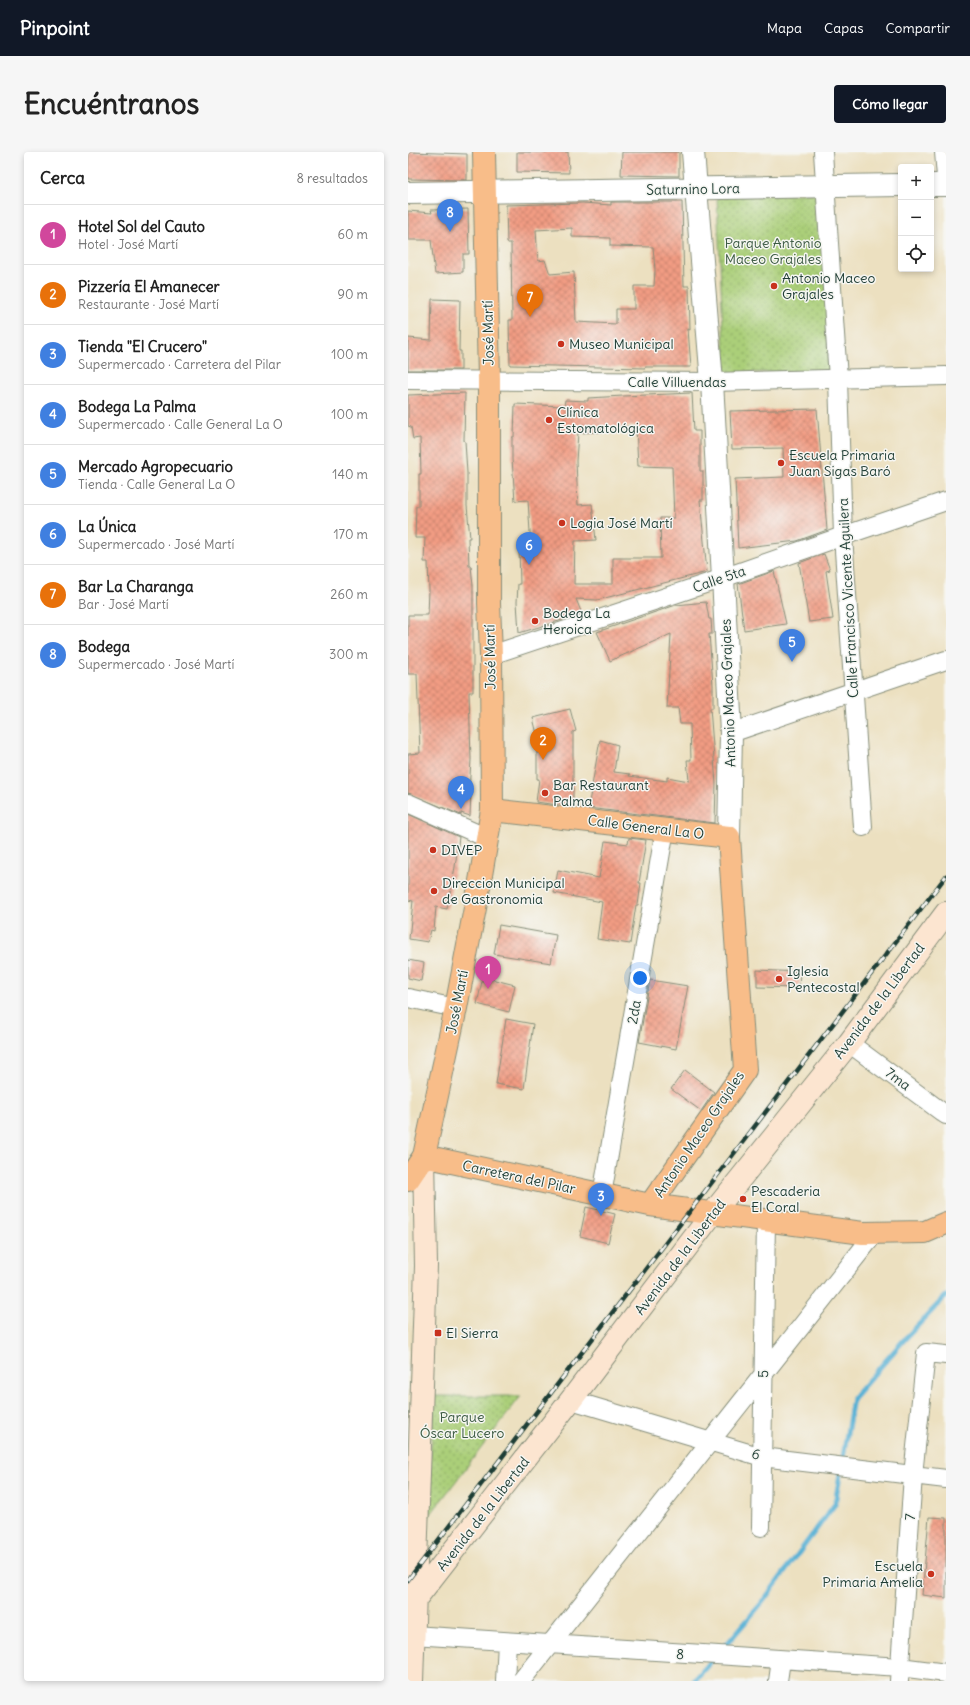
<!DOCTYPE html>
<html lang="es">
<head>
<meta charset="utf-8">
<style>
	:root { --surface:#fff; --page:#f6f6f6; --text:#222; --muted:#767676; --line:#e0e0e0; --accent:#111827 }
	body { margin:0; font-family:Delius,sans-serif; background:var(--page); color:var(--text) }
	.controls { position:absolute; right:12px; top:12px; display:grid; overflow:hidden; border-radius:4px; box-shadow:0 2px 6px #0003 }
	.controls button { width:36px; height:36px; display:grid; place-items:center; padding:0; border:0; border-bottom:1px solid var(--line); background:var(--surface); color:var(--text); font:20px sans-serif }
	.you { position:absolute; left:232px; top:826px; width:14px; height:14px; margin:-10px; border:3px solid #fff; border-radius:50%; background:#1a73e8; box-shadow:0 0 0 6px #1a73e833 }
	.badge { display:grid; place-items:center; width:26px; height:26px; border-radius:50%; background:var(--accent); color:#fff; font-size:13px; font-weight:700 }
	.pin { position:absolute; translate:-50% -33px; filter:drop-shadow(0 1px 2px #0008) }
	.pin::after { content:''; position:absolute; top:21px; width:14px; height:12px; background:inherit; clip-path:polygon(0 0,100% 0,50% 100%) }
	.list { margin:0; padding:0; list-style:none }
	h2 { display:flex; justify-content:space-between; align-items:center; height:52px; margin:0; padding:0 16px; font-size:17px }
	h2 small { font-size:13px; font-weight:400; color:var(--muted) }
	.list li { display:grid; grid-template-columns:26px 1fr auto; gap:12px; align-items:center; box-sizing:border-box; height:60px; padding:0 16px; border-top:1px solid var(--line) }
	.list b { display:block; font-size:15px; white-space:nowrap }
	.list p { margin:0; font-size:13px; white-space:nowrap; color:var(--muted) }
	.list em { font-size:13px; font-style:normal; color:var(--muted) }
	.icon { flex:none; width:22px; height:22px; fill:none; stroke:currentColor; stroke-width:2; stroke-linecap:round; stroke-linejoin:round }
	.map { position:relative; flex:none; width:538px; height:1529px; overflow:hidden; border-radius:4px }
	header { display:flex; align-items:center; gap:24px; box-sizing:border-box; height:56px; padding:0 20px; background:var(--accent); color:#fff }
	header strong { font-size:19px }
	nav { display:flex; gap:22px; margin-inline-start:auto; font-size:14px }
	.intro { display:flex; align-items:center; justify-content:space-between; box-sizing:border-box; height:96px; padding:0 24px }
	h1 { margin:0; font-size:28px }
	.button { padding:10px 18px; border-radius:4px; background:var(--accent); color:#fff; font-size:14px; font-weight:700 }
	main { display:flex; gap:24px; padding:0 24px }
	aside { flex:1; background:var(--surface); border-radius:4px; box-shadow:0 2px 6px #0003 }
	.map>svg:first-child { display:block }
</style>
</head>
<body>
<header>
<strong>Pinpoint</strong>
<nav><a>Mapa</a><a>Capas</a><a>Compartir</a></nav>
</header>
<div class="intro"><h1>Encuéntranos</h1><a class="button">Cómo llegar</a></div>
<main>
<aside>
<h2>Cerca<small>8 resultados</small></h2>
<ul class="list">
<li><span class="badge" style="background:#d1479c">1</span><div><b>Hotel Sol del Cauto</b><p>Hotel · José Martí</p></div><em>60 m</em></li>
<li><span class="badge" style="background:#e8710a">2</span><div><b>Pizzería El Amanecer</b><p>Restaurante · José Martí</p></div><em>90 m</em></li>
<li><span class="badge" style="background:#3f7fe0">3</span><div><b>Tienda &quot;El Crucero&quot;</b><p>Supermercado · Carretera del Pilar</p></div><em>100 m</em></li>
<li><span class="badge" style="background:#3f7fe0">4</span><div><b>Bodega La Palma</b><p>Supermercado · Calle General La O</p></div><em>100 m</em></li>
<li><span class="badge" style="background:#3f7fe0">5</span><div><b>Mercado Agropecuario</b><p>Tienda · Calle General La O</p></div><em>140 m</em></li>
<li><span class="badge" style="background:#3f7fe0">6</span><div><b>La Única</b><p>Supermercado · José Martí</p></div><em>170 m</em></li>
<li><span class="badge" style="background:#e8710a">7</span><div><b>Bar La Charanga</b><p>Bar · José Martí</p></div><em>260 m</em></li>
<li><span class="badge" style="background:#3f7fe0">8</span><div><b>Bodega</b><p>Supermercado · José Martí</p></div><em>300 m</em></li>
</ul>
</aside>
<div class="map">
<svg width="538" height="1529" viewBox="0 0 538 1529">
	<defs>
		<pattern id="green-dots" width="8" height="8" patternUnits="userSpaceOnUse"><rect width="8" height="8" fill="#abcf79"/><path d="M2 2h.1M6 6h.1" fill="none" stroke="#8ba964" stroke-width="1.8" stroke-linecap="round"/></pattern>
		<pattern id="building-cross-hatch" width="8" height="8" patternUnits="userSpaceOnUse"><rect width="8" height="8" fill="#f29c83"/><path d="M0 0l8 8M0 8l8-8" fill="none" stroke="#c3806c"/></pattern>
	</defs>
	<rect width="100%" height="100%" fill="#f6f6f2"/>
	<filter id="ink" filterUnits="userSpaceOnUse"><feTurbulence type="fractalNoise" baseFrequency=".025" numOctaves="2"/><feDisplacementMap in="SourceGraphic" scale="8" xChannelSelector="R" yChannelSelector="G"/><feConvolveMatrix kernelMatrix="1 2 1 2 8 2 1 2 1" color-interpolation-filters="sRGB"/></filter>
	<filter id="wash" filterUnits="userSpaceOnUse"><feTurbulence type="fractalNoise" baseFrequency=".012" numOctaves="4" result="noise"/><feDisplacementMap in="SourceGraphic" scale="16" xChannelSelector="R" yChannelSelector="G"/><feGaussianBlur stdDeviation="0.9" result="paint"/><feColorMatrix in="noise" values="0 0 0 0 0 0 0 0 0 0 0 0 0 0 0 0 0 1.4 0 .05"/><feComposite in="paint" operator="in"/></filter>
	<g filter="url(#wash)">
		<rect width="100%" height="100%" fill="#ece0c0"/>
		<path fill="url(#green-dots)" stroke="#658656" d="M 415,41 L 423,219 L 317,221 L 309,45 Z
			M 26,1244 L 113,1244 L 19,1367 Z"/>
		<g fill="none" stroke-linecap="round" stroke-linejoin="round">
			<path stroke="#57b0d4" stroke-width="5" d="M 312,1500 L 353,1452 L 427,1352 L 445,1246 L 495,1189 L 538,1144
				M 286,1529 L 305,1507"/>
		</g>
		<g id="blocks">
			<path fill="url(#building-cross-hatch)" fill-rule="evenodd" d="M 1,0 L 59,2 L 59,28 L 0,27 Z
				M 109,0 L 160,0 L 161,21 L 109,20 Z
				M 214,0 L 271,0 L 271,24 L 213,23 Z
				M 203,50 L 274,50 L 276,134 L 281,134 L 282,178 L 280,177 L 283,215 L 237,215 L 237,216 L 102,213 L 101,168 L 104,168 L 103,91 L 99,91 L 98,53 L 175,51 L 203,53 ZM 164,76 L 164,85 L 202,86 L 202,94 L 245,95 L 247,118 L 246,134 L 226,134 L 226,157 L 208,157 L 208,172 L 168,170 L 166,120 L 142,122 L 137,108 L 130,109 L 128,78 Z
				M 60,57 L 61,102 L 55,102 L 55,120 L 27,122 L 23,88 L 0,88 L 0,59 L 24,61 L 23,58 Z
				M 24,147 L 52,148 L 51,199 L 53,199 L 53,218 L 0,218 L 0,186 L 23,188 Z
				M 57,241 L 56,289 L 57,289 L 59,321 L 59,354 L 62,386 L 60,386 L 61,414 L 63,414 L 65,434 L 65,540 L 61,540 L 63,608 L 61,640 L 63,640 L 62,664 L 53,661 L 53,663 L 0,641 L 0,602 L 12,601 L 9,522 L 0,522 L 0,463 L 20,463 L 21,438 L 20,410 L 16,410 L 17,386 L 7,386 L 8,354 L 11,354 L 11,322 L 13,322 L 12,286 L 5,287 L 3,275 L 0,274 L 0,243 Z
				M 284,241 L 286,279 L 292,279 L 292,319 L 295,319 L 295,348 L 292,348 L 299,420 L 189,448 L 168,447 L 174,462 L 111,481 L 109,450 L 110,432 L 112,432 L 111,396 L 123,396 L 120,348 L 107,349 L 104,307 L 104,285 L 106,285 L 107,252 L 156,254 L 157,248 L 180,249 L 180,246 L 215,244 ZM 228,274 L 230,314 L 264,315 L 266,366 L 252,366 L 253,406 L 205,406 L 205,432 L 166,432 L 167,389 L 188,388 L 184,352 L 170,353 L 168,309 L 170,281 L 194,280 L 193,276 Z
				M 409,257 L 419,378 L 389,389 L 330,396 L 327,327 L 376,325 L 375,296 L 324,297 L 322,259 Z
				M 416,402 L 422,418 L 418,419 L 425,467 L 401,470 L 391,411 Z
				M 366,419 L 378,472 L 336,478 L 330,432 Z
				M 298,450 L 301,467 L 303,467 L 304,482 L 301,482 L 305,533 L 305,556 L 302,556 L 308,632 L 307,671 L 180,656 L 192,588 L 210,593 L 206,620 L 222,622 L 221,624 L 259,629 L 259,625 L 281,629 L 279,608 L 283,608 L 282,572 L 272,572 L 270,556 L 259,556 L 263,482 L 202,509 L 189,480 L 268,453 Z
				M 162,557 L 168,579 L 165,580 L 165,655 L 128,650 L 131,627 L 129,627 L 129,582 L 125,566 Z
				M 0,662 L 51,685 L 47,715 L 39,757 L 28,755 L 26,779 L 23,778 L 20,790 L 1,787 L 5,749 L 0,748 Z
				M 221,686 L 238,688 L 231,731 L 233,731 L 230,753 L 228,753 L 222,792 L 189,787 L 194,750 L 146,741 L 150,718 L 191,726 L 197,689 L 220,692 Z
				M 91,773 L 148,783 L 143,811 L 86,802 Z
				M 0,808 L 16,811 L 13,829 L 0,826 Z
				M 349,818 L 392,820 L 391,836 L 349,835 Z
				M 75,825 L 107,833 L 101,860 L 69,852 Z
				M 242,828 L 280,834 L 268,897 L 231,890 Z
				M 98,867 L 125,872 L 116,937 L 88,932 Z
				M 277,918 L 306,940 L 293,959 L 263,937 Z
				M 178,1055 L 207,1062 L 200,1091 L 172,1084 Z
				M 521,1365 L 538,1366 L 538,1446 L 514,1443 Z"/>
		</g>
	</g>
	<g filter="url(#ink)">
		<use href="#blocks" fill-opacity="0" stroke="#868e7a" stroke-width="1"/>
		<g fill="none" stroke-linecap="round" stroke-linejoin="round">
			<defs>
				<path id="minor" d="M 415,0 L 430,227 L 435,384 L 455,675
					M 536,0 L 538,25
					M 0,228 L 304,230 L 538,224
					M 83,503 L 315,426 L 435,384 L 538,349
					M 323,581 L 538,508
					M 0,651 L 79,686
					M 0,846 L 48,856
					M 441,891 L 538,963
					M 194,1043 L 257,677
					M 163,1248 L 354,1305 L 538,1327
					M 353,1375 L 358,1069
					M 5,1483 L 492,1515 L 538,1521
					M 97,1529 L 99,1490
					M 113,1529 L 467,1081
					M 370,1529 L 373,1508
					M 491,1529 L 505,1323 L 518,1201 L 538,1203"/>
				<path id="tertiary" d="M 285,0 L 304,230 L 315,426 L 323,581 L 321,685
					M 523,33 L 538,33
					M 0,41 L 493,33"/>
				<path id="secondary" d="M 6,1449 L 163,1248 L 304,1062 L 441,891 L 538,761
					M 4,1529 L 18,1114 L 16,1004"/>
				<path id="primary" d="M 84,658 L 321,685 L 337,918 L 242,1053
					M 16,1004 L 242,1053 L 455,1081 L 517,1080 L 538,1071
					M 0,1028 L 16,1004 L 48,856 L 71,735 L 84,658 L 83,503 L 81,451 L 81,228 L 76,0"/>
			</defs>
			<use href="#minor" stroke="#868e7a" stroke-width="20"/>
			<use href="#tertiary" stroke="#868e7a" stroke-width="24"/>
			<use href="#secondary" stroke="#868e7a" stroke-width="24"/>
			<use href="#primary" stroke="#868e7a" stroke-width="24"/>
			<use href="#minor" stroke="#fff" stroke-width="18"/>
			<use href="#tertiary" stroke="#fff" stroke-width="22"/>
			<use href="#secondary" stroke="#fce5d0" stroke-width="22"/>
			<use href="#primary" stroke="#f8bd89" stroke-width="22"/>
			<defs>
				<path id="rail" d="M 0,1428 L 538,724"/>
			</defs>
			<use href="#rail" stroke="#1f3d34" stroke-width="4.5"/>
			<use href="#rail" stroke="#f6f6f2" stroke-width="3" stroke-dasharray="9" stroke-linecap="butt"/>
		</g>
	</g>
	<g fill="#c8321e" stroke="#f6f6f2" stroke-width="1.5">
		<circle cx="366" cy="134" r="4"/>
		<circle cx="153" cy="192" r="4"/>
		<circle cx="141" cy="268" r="4"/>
		<circle cx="373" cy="311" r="4"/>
		<circle cx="154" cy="371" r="4"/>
		<circle cx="127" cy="469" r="4"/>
		<circle cx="137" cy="641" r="4"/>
		<circle cx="25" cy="698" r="4"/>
		<circle cx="26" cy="739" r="4"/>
		<circle cx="371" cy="827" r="4"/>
		<circle cx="335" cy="1047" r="4"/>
		<rect x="26" y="1177" width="8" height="8" rx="2"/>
		<circle cx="523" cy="1422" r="4"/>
	</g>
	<g text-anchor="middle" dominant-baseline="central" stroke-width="3" stroke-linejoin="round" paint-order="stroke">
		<g font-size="14" fill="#1f3d34" stroke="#f6f6f2">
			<text transform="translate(285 37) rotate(-1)">Saturnino Lora</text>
			<text transform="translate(80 181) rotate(-91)">José Martí</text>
			<text x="269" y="230">Calle Villuendas</text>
			<text transform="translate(311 427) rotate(-19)">Calle 5ta</text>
			<text transform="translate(440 446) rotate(-93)">Calle Francisco Vicente Aguilera</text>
			<text transform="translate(82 505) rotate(-91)">José Martí</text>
			<text transform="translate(320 541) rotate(-92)">Antonio Maceo Grajales</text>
			<text transform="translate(238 675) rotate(7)">Calle General La O</text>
			<text transform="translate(471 849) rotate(-53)">Avenida de la Libertad</text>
			<text transform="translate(49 850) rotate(-79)">José Martí</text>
			<text transform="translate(226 860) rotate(-80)">2da</text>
			<text transform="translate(490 927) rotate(37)">7ma</text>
			<text transform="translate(291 982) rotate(-56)">Antonio Maceo Grajales</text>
			<text transform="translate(111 1025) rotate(12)">Carretera del Pilar</text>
			<text transform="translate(272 1105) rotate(-53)">Avenida de la Libertad</text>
			<text transform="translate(355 1222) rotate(-89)">5</text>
			<text transform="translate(348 1302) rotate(15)">6</text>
			<text transform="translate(75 1362) rotate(-52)">Avenida de la Libertad</text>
			<text transform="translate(502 1365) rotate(-86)">7</text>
			<text transform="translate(272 1502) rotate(4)">8</text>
		</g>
		<g font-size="14" fill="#3b5a42" stroke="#f6f6f2">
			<text x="365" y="91">Parque Antonio<tspan x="365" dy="16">Maceo Grajales</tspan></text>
			<text x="54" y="1265">Parque<tspan x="54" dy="16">Óscar Lucero</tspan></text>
		</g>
		<g font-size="14" fill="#1f3d34" stroke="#f6f6f2" text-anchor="start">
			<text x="374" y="126">Antonio Maceo<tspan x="374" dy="16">Grajales</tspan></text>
			<text x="161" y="192">Museo Municipal</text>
			<text x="149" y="260">Clínica<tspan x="149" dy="16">Estomatológica</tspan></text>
			<text x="381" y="303">Escuela Primaria<tspan x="381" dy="16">Juan Sigas Baró</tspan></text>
			<text x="162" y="371">Logia José Martí</text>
			<text x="135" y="461">Bodega La<tspan x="135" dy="16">Heroica</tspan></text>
			<text x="145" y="633">Bar Restaurant<tspan x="145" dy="16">Palma</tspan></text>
			<text x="33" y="698">DIVEP</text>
			<text x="34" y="731">Direccion Municipal<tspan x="34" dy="16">de Gastronomia</tspan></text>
			<text x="379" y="819">Iglesia<tspan x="379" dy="16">Pentecostal</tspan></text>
			<text x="343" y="1039">Pescaderia<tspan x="343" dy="16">El Coral</tspan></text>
			<text x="38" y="1181">El Sierra</text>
			<text x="515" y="1414" text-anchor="end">Escuela<tspan x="515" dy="16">Primaria Amelia</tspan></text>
		</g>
	</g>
</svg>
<div class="controls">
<button>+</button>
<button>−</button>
<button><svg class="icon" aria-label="locate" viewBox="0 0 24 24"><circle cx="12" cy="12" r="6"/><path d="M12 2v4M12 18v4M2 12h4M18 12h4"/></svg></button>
</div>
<div class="you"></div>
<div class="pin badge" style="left:80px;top:837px;background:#d1479c">1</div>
<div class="pin badge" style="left:135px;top:608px;background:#e8710a">2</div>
<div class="pin badge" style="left:193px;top:1064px;background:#3f7fe0">3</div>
<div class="pin badge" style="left:53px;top:657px;background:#3f7fe0">4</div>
<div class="pin badge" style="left:384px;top:510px;background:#3f7fe0">5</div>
<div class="pin badge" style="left:121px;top:413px;background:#3f7fe0">6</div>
<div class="pin badge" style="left:122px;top:165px;background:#e8710a">7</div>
<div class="pin badge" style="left:42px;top:80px;background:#3f7fe0">8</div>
</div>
</main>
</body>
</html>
